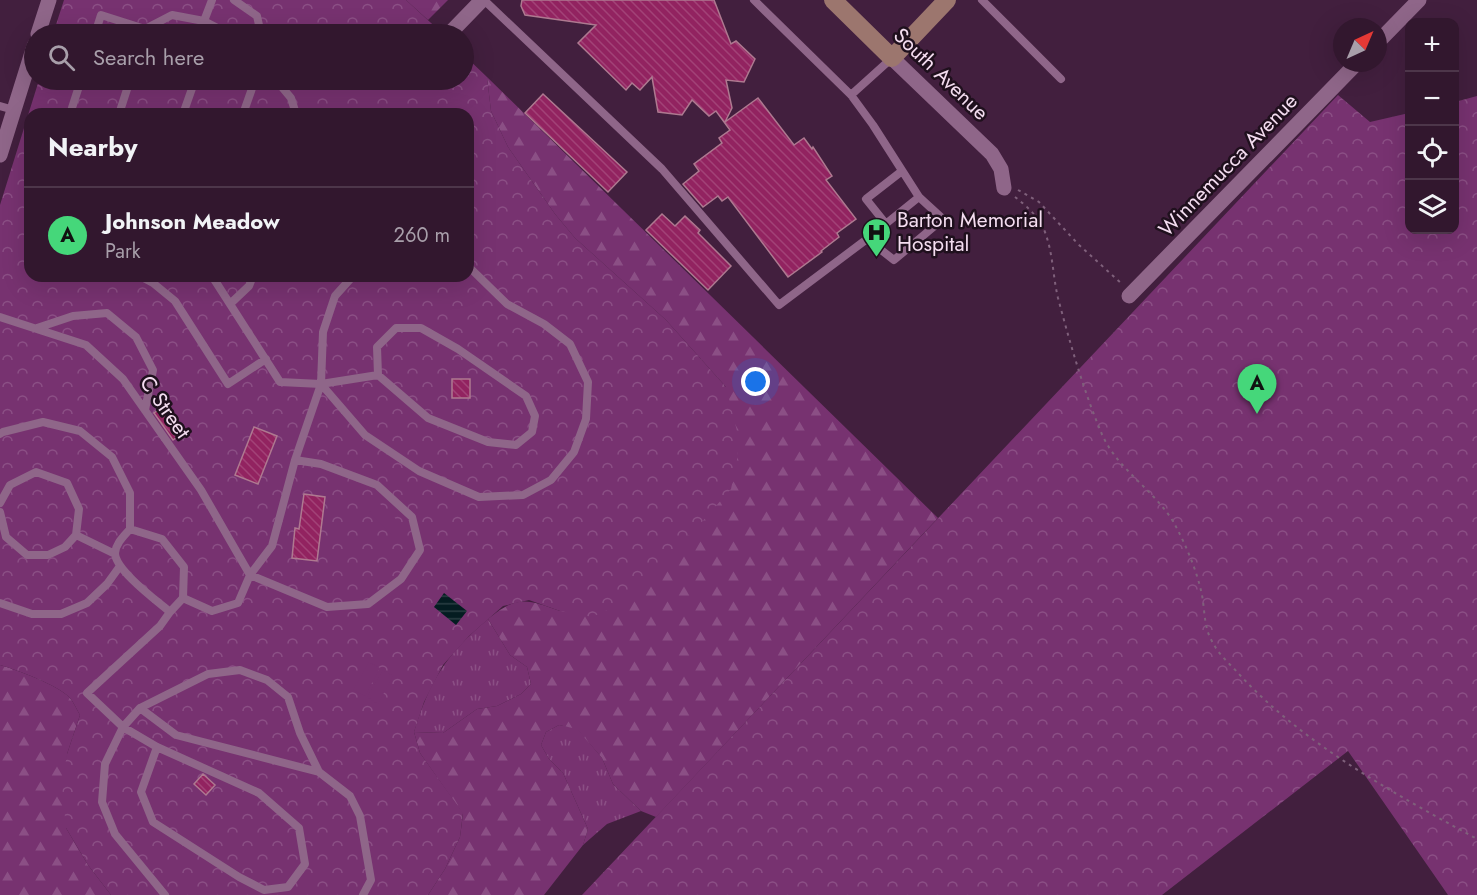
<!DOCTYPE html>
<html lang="en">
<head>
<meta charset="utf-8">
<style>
	:root { --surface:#32172e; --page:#3a2036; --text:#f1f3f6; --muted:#a89faa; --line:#4d364a; --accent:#45d77a }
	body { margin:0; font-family:Jost,sans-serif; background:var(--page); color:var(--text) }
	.controls { position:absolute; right:18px; top:18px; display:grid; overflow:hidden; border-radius:12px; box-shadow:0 6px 24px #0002 }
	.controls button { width:54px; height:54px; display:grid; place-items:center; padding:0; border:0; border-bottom:2px solid var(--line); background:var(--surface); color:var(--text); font:30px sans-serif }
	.compass { position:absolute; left:1333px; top:18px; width:54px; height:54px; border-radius:50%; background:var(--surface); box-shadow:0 6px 24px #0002; rotate:44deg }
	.you { position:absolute; left:756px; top:382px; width:21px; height:21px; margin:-15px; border:4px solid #fff; border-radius:50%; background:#1a73e8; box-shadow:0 0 0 9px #1a73e833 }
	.badge { display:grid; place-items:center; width:39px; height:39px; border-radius:50%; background:var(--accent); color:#111; font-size:20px; font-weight:700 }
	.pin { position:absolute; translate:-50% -50px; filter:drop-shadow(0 2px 3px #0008) }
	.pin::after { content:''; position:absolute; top:32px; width:21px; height:18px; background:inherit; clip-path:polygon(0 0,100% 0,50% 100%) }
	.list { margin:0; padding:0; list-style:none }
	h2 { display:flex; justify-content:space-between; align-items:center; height:78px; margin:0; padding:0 24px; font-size:26px }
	h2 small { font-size:20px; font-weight:400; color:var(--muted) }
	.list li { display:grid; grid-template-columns:39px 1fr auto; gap:18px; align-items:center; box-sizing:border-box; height:96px; padding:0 24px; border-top:2px solid var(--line) }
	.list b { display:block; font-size:22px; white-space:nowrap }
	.list p { margin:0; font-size:20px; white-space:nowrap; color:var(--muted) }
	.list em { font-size:20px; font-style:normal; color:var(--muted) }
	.icon { flex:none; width:33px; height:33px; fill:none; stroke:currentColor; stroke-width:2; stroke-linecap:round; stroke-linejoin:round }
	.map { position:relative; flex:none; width:1477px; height:895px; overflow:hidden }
	.search { position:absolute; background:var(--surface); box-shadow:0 6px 24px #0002; left:24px; top:24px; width:450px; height:66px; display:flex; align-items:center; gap:15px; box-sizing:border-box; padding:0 21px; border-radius:33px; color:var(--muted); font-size:22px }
	.panel { position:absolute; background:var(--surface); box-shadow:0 6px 24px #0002; left:24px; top:108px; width:450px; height:174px; border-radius:18px }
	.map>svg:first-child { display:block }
</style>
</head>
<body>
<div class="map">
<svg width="1477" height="895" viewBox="0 0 1477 895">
	<defs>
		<pattern id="grass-tufts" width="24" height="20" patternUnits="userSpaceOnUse" patternTransform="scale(1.5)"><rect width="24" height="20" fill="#773270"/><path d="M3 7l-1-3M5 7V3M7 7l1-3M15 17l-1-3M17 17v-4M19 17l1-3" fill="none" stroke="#8b4f85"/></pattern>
		<pattern id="forest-firs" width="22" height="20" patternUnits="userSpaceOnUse" patternTransform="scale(1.5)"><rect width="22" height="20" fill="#773270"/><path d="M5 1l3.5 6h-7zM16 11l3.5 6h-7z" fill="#8b4f85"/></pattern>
		<pattern id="park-crowns" width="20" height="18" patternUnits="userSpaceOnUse" patternTransform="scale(1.5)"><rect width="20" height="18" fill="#773270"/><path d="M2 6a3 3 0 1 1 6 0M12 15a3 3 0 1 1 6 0" fill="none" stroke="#8b4f85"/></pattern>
		<pattern id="water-rules" width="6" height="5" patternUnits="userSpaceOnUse" patternTransform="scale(1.5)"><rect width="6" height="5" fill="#041c21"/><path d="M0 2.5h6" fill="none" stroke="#293d42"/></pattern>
		<pattern id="building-back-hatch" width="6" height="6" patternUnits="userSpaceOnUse" patternTransform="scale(1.5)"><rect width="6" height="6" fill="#922360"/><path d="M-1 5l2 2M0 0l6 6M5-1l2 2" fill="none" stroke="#a24277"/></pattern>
	</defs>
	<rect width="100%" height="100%" fill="#421f3e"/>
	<path fill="url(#grass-tufts)" d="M 488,619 L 510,655 L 527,667 L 531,684 L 521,694 L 497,706 L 477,709 L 443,733 L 414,732 C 430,680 446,655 488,619 Z
		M 559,725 L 577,728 L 602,758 L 613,784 L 641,811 L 607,824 L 583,845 L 588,829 L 563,773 L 549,759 L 541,745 L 546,732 Z"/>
	<path fill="url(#forest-firs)" d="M 406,0 L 448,0 L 428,20 Z
		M 487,77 L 938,518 L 656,817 L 641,811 L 613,784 L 602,758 L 577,729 L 559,725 L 546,732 L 541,745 L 549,759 L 563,773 L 588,829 L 583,845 L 544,895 L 428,895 L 445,869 L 460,837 L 463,814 L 420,753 L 414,732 L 443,733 L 477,709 L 497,706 L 521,694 L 531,684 L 527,667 L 510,655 L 488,619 C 517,595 527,599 560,611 L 726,387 L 666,320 L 575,238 L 555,214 L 508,147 L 491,111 Z
		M 0,665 C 17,670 58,685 70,698 C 74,703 77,710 80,715 L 67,754 L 66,828 L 88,865 L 111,895 L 0,895 Z"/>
	<path fill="url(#park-crowns)" fill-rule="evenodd" d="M 64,0 L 406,0 L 443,34 L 53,34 Z
		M 464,55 L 487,77 L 491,111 L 508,147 L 555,214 L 575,238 L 666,320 L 726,387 L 738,435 L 737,460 L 731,489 L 701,523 L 641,584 L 614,607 L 592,617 L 560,611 L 529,600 L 503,606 L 469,636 L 443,665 L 424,702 L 414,732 L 420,753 L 463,813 L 460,837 L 445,869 L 428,895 L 111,895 L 88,865 L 66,828 L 62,786 L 67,754 L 80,715 C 77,710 74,703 70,698 C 58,685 17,670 0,665 L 0,205 L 39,80 L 464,80 ZM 30,114 L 468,114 L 468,276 L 30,276 Z
		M 1338,95 L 1370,122 L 1409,113 L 1410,230 L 1454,230 L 1455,102 L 1477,96 L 1477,895 L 1448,895 L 1348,751 L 1162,895 L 582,895 Z"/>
	<path fill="#773270" d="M 379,503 L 402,525 L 392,535 L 369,512 Z
		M 369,662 L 380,668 L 365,696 L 353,690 Z
		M 383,670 L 393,676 L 378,704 L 367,697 Z"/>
	<path fill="url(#water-rules)" d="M 444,593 L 467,611 L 456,625 L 434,607 Z"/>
	<path fill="url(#building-back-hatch)" stroke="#ae7990" stroke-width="1.5" d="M 522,0 L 714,0 L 731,44 L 736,41 L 755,59 L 744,82 L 726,80 L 732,108 L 725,122 L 758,98 L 794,145 L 804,138 L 812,149 L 813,147 L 832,176 L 826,180 L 856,219 L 837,233 L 839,237 L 821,251 L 822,252 L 788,277 L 728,197 L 722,201 L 718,196 L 703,207 L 683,184 L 699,171 L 694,164 L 722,143 L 719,138 L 730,130 L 716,111 L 709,116 L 692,100 L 682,115 L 658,112 L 652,77 L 640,90 L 632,83 L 626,90 L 578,43 L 596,25 L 525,15 L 521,6 Z
		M 543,94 L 627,172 L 608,192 L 525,113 Z
		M 662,214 L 675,226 L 685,216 L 700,230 L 698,233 L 731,266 L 708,290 L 646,230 Z
		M 452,379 L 470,379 L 470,398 L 452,398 Z
		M 160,409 L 180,435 L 173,440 L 154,413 Z
		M 254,427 L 277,436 L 258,484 L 235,475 Z
		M 304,494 L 325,497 L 317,561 L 292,558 L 295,528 L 299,529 Z
		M 203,774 L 215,785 L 206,795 L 194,784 Z"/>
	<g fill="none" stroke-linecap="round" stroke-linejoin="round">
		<path stroke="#7f607b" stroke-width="2" stroke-dasharray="3 4.5" stroke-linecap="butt" d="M 1018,190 L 1039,202 L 1078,244 L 1122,284
			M 1015,197 C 1028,207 1041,219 1046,235 C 1053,255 1053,277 1058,298 C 1070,343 1083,389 1101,432 C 1116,469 1154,489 1174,523 C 1186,545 1197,571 1202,595 C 1205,612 1204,629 1213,643 C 1219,655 1231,665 1239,674 C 1303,744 1395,794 1477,839"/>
		<path stroke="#8f6689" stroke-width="8" d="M 234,0 L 257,16 L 261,34
			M 484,0 L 662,169 L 779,305 L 867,239 L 919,197
			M 754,0 L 851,95 L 873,125 L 919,197 L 943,219 L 894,260 L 867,239
			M 982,0 L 1061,79
			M 204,21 L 212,0
			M 95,34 L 101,15 L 145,29 L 172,15 L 204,21 L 229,34
			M 276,80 L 291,98 L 296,114
			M 851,95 L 892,58
			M 0,106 L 14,110
			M 70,114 L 81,80
			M 119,114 L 130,80
			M 183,114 L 195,80
			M 243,114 L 255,80
			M 886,224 L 866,199 L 902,171
			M 140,276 L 153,283 L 175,301 L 228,384 L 266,359
			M 353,276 L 335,296 L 323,332 L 321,384 L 365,435 L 419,471 L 479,497 L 523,495 L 551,480 L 574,452 L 586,419 L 588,382 L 570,344 L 544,324 L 507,304 L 468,266
			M 230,304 L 249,286 L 253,276
			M 0,317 L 86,345 L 123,379 L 201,490 L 250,575
			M 37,328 L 73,316 L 107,313 L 136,337 L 153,370 L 145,410
			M 321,384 L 378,375 L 428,418 L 488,442 L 516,445 L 532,432 L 535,416 L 526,396 L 458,349 L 421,328 L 396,328 L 377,347 L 378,375
			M 0,434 L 3,432 L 43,422 L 80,431 L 112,457 L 130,493 L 130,529
			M 0,503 L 10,485 L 36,472 L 67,483 L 79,509 L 76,535 L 65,547 L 48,555 L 27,555 L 6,537 L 0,512
			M 130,529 L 162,539 L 184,567 L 183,598 L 170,612 C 157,601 115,570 115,553 C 116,543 124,536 130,529 Z
			M 76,535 L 115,554
			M 250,575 L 327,607 L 368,604 L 401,579 L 420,550 L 412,517 L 377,485 L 321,464 L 295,460
			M 183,598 L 212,611 L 238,603 L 250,575 L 272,546 L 295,460 L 321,384 L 280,382 L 212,276
			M 0,603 L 32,614 L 61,614 L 87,603 L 107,584 L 120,566
			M 140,708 L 176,735 L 319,772
			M 157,747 L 141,792 L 153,822 L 239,877 L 264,890 L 288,887 L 305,864 L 299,828 L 259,793 L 157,747 L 123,727 L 87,693 L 160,626 L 170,612
			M 165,895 L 115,834 L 102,802 L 105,764 L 123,727 L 140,708 L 208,674 L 240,670 L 267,680 L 288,697 L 300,733 L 319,772 L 350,796 L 360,816 L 371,880 L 363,895"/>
		<path stroke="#8f6689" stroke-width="15" d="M 452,31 L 482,0
			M 38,34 L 49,0
			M 1378,42 L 1419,0
			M 892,58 L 992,154 L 1001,169 L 1004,188
			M 0,155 L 34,46
			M 1129,296 L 1357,63"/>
		<path stroke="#9c766e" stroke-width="18" d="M 833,0 L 892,58 L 947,0"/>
	</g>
	<defs>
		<symbol id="hospital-pin" viewBox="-11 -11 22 30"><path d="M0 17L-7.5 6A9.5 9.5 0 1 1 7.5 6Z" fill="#45d77a" stroke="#1f101d"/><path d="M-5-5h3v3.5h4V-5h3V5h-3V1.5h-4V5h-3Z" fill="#111"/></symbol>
	</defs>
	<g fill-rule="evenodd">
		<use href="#hospital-pin" x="860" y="216" width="33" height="45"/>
	</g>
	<g text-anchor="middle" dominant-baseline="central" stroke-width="5" stroke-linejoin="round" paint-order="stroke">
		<g font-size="21" fill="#f4ddf0" stroke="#1f101d">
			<text transform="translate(941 74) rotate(44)">South Avenue</text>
			<text transform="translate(1228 165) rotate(-46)">Winnemucca Avenue</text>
			<text transform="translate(165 407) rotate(55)">C Street</text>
		</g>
		<g font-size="21" fill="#f4ddf0" stroke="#1f101d" text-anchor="start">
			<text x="897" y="220">Barton Memorial<tspan x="897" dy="24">Hospital</tspan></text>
		</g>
	</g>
</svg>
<div class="controls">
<button>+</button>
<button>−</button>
<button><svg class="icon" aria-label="locate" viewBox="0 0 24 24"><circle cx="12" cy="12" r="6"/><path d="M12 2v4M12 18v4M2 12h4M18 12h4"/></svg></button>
<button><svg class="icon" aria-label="layers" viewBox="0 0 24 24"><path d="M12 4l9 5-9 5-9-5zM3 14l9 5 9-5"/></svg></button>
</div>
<svg class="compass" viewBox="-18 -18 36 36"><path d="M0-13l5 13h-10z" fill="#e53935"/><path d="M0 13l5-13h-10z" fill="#a89faa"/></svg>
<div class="you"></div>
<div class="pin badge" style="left:1257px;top:414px">A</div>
<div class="search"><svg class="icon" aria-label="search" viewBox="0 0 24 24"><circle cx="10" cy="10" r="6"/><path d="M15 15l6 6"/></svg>Search here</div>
<section class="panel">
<h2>Nearby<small></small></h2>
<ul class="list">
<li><span class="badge">A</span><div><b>Johnson Meadow</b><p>Park</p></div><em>260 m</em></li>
</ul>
</section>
</div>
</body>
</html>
